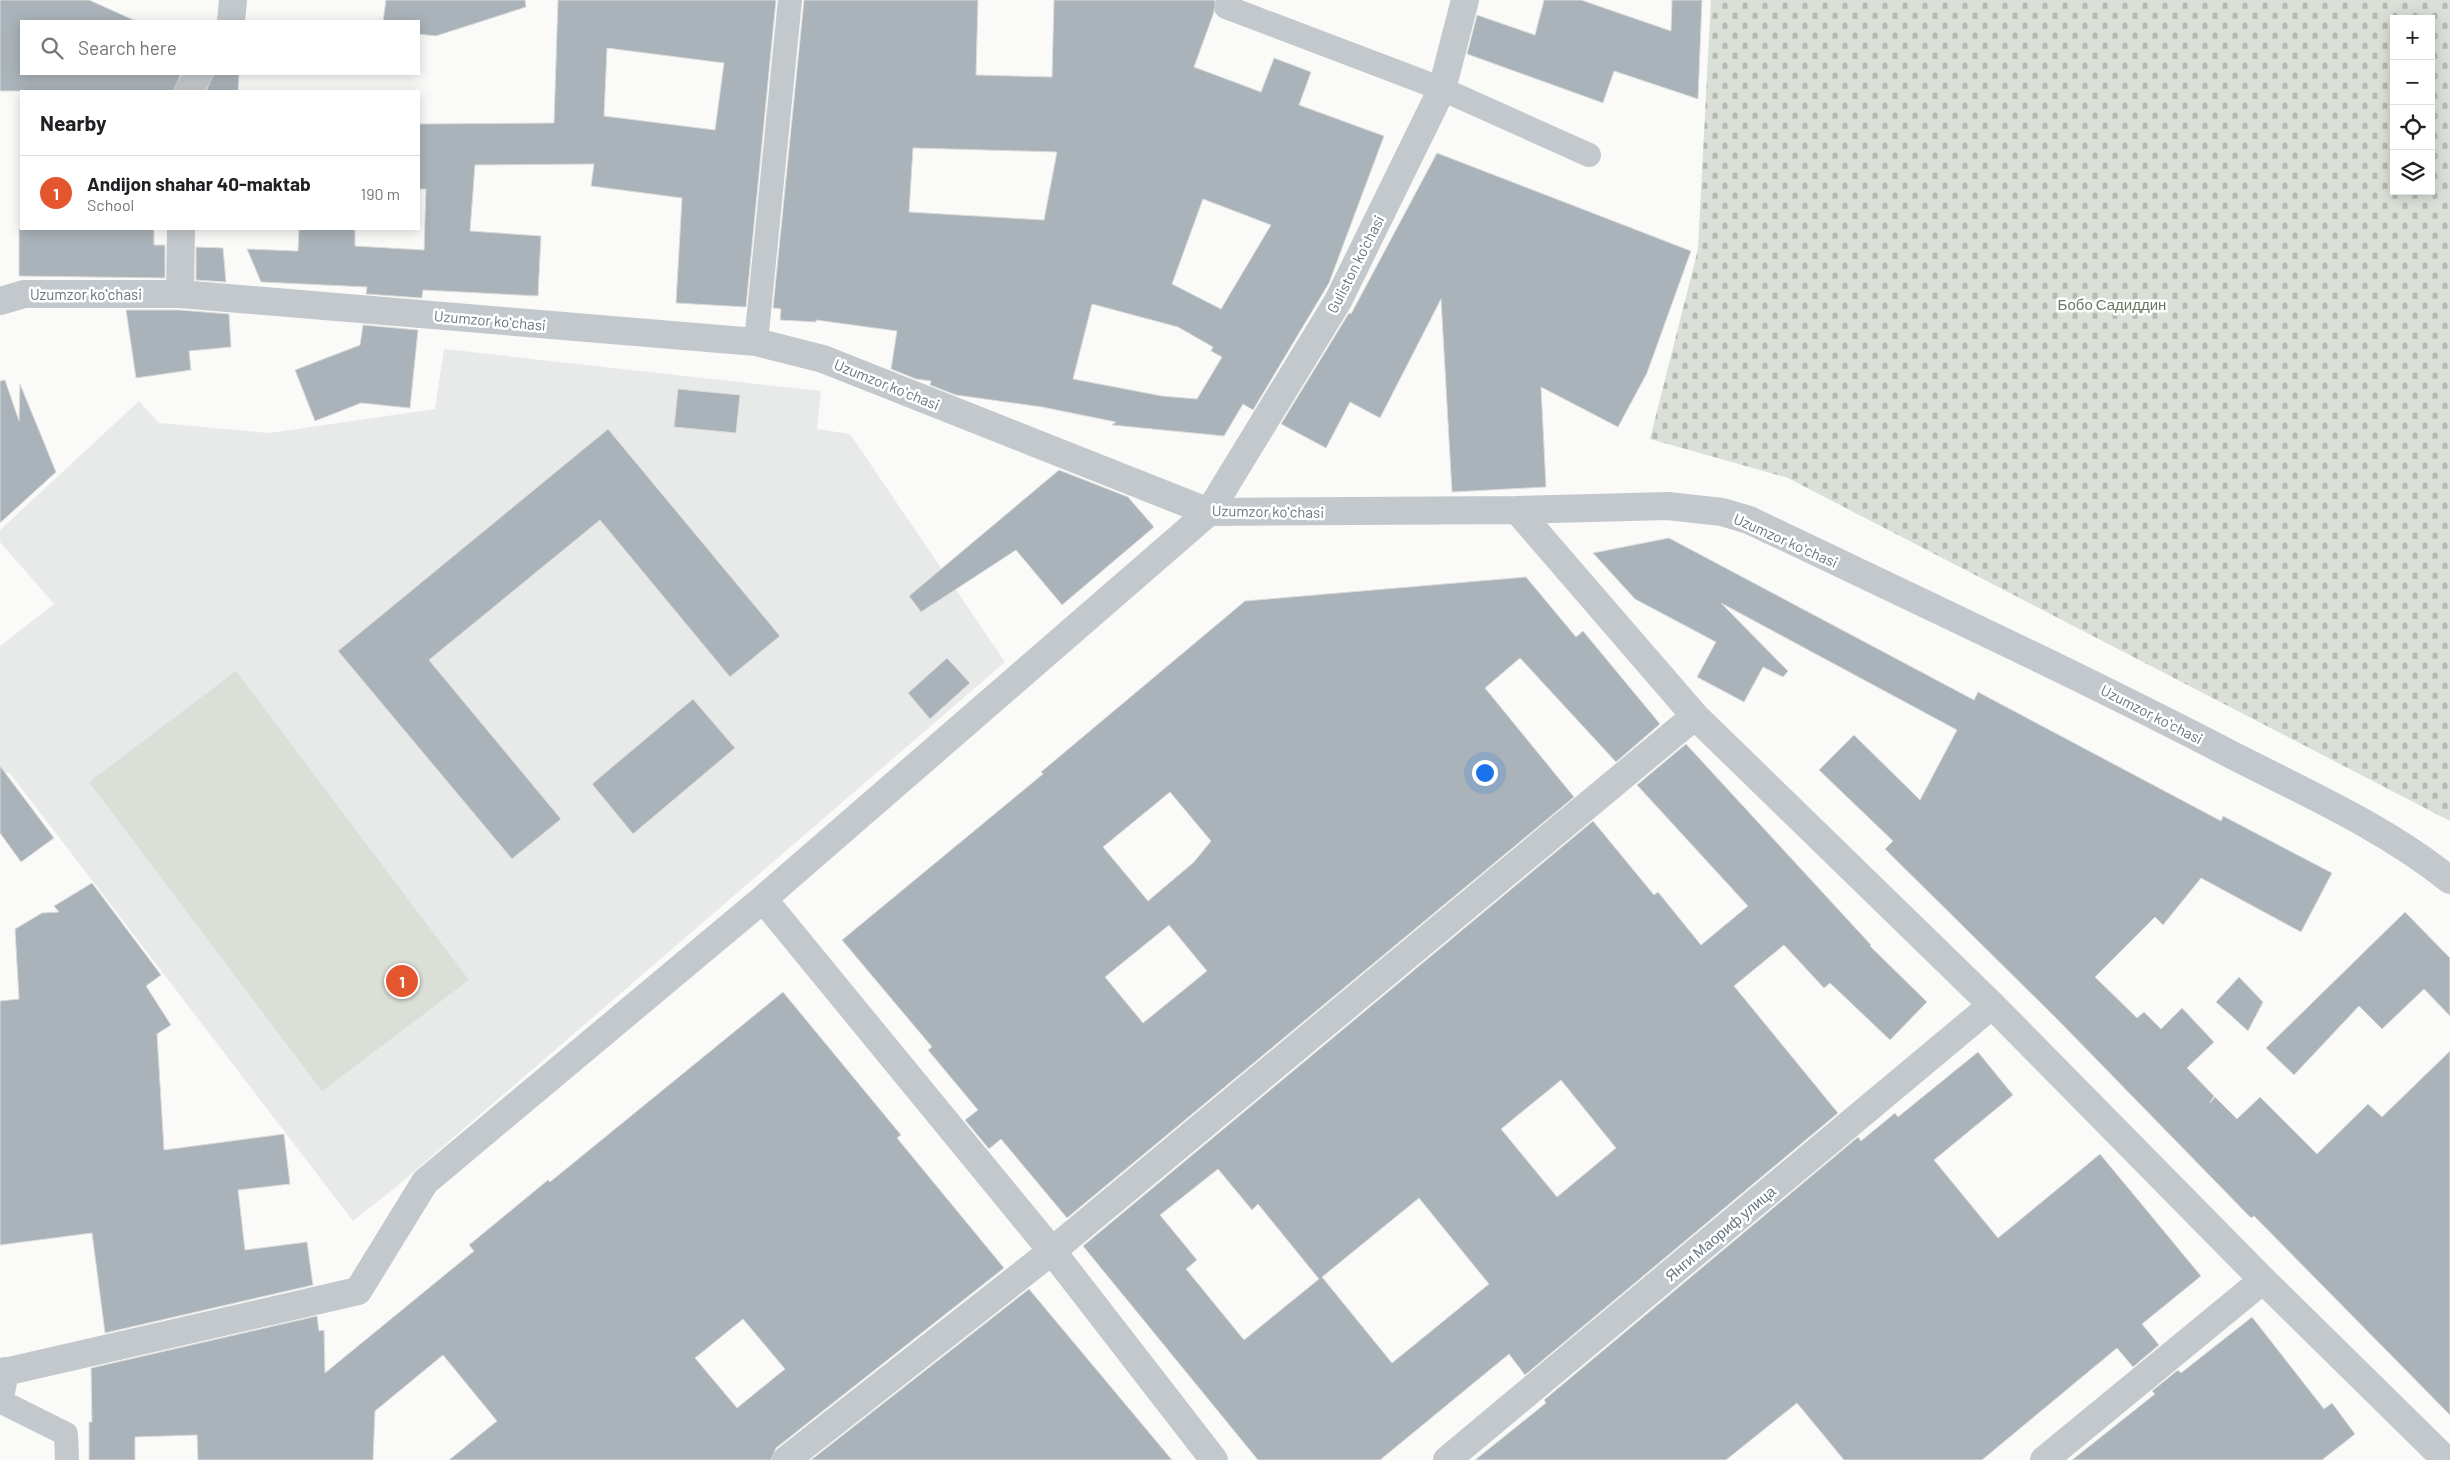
<!DOCTYPE html>
<html lang="en">
<head>
<meta charset="utf-8">
<style>
	:root { --surface:#fff; --page:#f6f6f6; --text:#202124; --muted:#757577; --line:#e0e0e0; --accent:#e4572e }
	body { margin:0; font-family:Barlow,sans-serif; background:var(--page); color:var(--text) }
	.controls { position:absolute; right:15px; top:15px; display:grid; overflow:hidden; border-radius:0px; box-shadow:0 2px 12px #0003 }
	.controls button { width:45px; height:45px; display:grid; place-items:center; padding:0; border:0; border-bottom:1px solid var(--line); background:var(--surface); color:var(--text); font:25px sans-serif }
	.you { position:absolute; left:1484px; top:772px; width:18px; height:18px; margin:-12px; border:4px solid #fff; border-radius:50%; background:#1a73e8; box-shadow:0 0 0 8px #1a73e833 }
	.badge { display:grid; place-items:center; width:32px; height:32px; border-radius:50%; background:var(--accent); color:#fff; font-size:16px; font-weight:700 }
	.pin { position:absolute; translate:-50% -50%; border:2px solid #fff; box-shadow:0 1px 5px #0006 }
	.list { margin:0; padding:0; list-style:none }
	h2 { display:flex; justify-content:space-between; align-items:center; height:65px; margin:0; padding:0 20px; font-size:21px }
	h2 small { font-size:16px; font-weight:400; color:var(--muted) }
	.list li { display:grid; grid-template-columns:32px 1fr auto; gap:15px; align-items:center; box-sizing:border-box; height:75px; padding:0 20px; border-top:1px solid var(--line) }
	.list b { display:block; font-size:19px; white-space:nowrap }
	.list p { margin:0; font-size:16px; white-space:nowrap; color:var(--muted) }
	.list em { font-size:16px; font-style:normal; color:var(--muted) }
	.icon { flex:none; width:28px; height:28px; fill:none; stroke:currentColor; stroke-width:2; stroke-linecap:round; stroke-linejoin:round }
	.map { position:relative; flex:none; width:2450px; height:1460px; overflow:hidden }
	.search { position:absolute; background:var(--surface); box-shadow:0 2px 12px #0003; left:20px; top:20px; width:400px; height:55px; display:flex; align-items:center; gap:12px; box-sizing:border-box; padding:0 18px; border-radius:0px; color:var(--muted); font-size:19px }
	.panel { position:absolute; background:var(--surface); box-shadow:0 2px 12px #0003; left:20px; top:90px; width:400px; height:140px; border-radius:0px }
	.map>svg:first-child { display:block }
</style>
</head>
<body>
<div class="map">
<svg width="2450" height="1460" viewBox="0 0 2450 1460">
	<defs>
		<pattern id="cemetery-stones" width="16" height="16" patternUnits="userSpaceOnUse" patternTransform="scale(1.25)"><rect width="16" height="16" fill="#dadfd7"/><path d="M2 7V4a2 2 0 0 1 4 0v3zM10 15v-3a2 2 0 0 1 4 0v3z" fill="#b4b9b4"/></pattern>
	</defs>
	<rect width="100%" height="100%" fill="#fafaf8"/>
	<path fill="#e8e9e9" d="M 444,349 L 821,391 L 817,429 L 850,434 L 1005,662 L 396,1187 L 353,1221 L 9,772 L 0,775 L 0,646 L 54,604 L 0,542 L 0,530 L 139,401 L 159,423 L 269,433 L 435,409 Z"/>
	<path fill="url(#cemetery-stones)" fill-rule="evenodd" d="M 1711,0 L 2450,0 L 2450,821 L 1788,478 L 1650,439 L 1698,249 ZM 2394,19 L 2431,19 L 2431,191 L 2394,191 Z"/>
	<path fill="#dadfd7" d="M 236,671 L 469,980 L 322,1091 L 89,782 Z"/>
	<path fill="#aab3b9" stroke="#dcdcda" fill-rule="evenodd" d="M 0,0 L 89,0 L 136,21 L 21,21 L 21,74 L 181,74 L 173,91 L 0,91 Z
		M 386,0 L 525,0 L 526,7 L 436,36 L 419,34 L 419,21 L 383,21 Z
		M 558,0 L 776,0 L 746,307 L 676,303 L 682,198 L 591,186 L 594,164 L 475,165 L 470,231 L 541,236 L 538,296 L 423,290 L 422,298 L 366,294 L 367,287 L 261,282 L 247,249 L 298,251 L 299,229 L 355,229 L 355,246 L 424,250 L 426,189 L 419,189 L 419,124 L 554,123 ZM 607,48 L 724,63 L 715,130 L 604,116 Z
		M 804,0 L 978,0 L 976,75 L 1052,77 L 1054,0 L 1215,0 L 1214,12 L 1194,67 L 1261,92 L 1274,58 L 1311,72 L 1299,105 L 1384,136 L 1329,283 L 1253,410 L 1243,404 L 1224,436 L 1112,425 L 1116,422 L 1042,407 L 956,395 L 930,385 L 931,381 L 916,379 L 891,369 L 897,331 L 816,320 L 816,322 L 780,320 L 781,309 L 773,308 ZM 913,148 L 1057,152 L 1044,220 L 909,212 ZM 1203,199 L 1271,225 L 1221,309 L 1172,284 ZM 1092,304 L 1178,327 L 1213,347 L 1211,351 L 1222,357 L 1197,399 L 1162,396 L 1073,379 Z
		M 1544,0 L 1581,0 L 1671,31 L 1672,0 L 1702,0 L 1698,99 L 1614,71 L 1603,103 L 1467,54 L 1477,15 L 1535,35 Z
		M 214,74 L 239,74 L 238,91 L 206,91 Z
		M 1437,153 L 1691,251 L 1647,373 L 1618,427 L 1541,387 L 1546,487 L 1452,492 L 1441,299 L 1380,418 L 1350,402 L 1326,448 L 1281,424 L 1349,313 L 1351,314 Z
		M 19,229 L 154,229 L 154,245 L 165,245 L 165,278 L 19,276 Z
		M 196,247 L 223,248 L 226,282 L 196,280 Z
		M 126,310 L 179,310 L 229,314 L 231,347 L 189,351 L 191,370 L 136,378 Z
		M 363,325 L 418,330 L 410,408 L 361,403 L 315,421 L 295,370 L 360,345 Z
		M 5,380 L 19,421 L 20,384 L 56,472 L 0,523 L 0,381 Z
		M 678,389 L 740,395 L 736,433 L 674,427 Z
		M 608,429 L 780,636 L 730,677 L 600,520 L 429,660 L 561,819 L 512,859 L 338,651 Z
		M 1059,470 L 1128,497 L 1154,527 L 1062,605 L 1016,550 L 921,612 L 909,596 Z
		M 1669,538 L 1974,700 L 1978,692 L 2221,821 L 2223,816 L 2332,873 L 2301,932 L 2201,878 L 2163,925 L 2155,917 L 2095,977 L 2137,1018 L 2144,1012 L 2161,1029 L 2182,1008 L 2214,1042 L 2187,1068 L 2214,1096 L 2210,1103 L 2215,1097 L 2237,1119 L 2260,1097 L 2317,1154 L 2368,1104 L 2382,1117 L 2450,1051 L 2450,1415 L 2254,1216 L 2251,1218 L 2058,1020 L 1885,849 L 1893,841 L 1819,770 L 1854,735 L 1920,800 L 1957,730 L 1721,603 L 1788,671 L 1783,677 L 1763,667 L 1744,702 L 1697,677 L 1716,642 L 1635,599 L 1593,553 Z
		M 1526,577 L 1576,637 L 1583,631 L 1660,724 L 1616,762 L 1520,658 L 1485,688 L 1574,797 L 1067,1218 L 1001,1139 L 989,1149 L 965,1120 L 978,1110 L 928,1050 L 932,1047 L 842,940 L 1043,774 L 1041,772 L 1245,601 ZM 1170,792 L 1211,841 L 1194,862 L 1148,901 L 1103,847 ZM 1169,925 L 1207,971 L 1143,1023 L 1105,977 Z
		M 947,658 L 970,683 L 930,719 L 908,693 Z
		M 693,699 L 735,748 L 633,834 L 592,784 Z
		M 1686,744 L 1871,945 L 1870,946 L 1927,1002 L 1890,1040 L 1830,983 L 1824,988 L 1784,945 L 1734,986 L 1838,1113 L 1525,1375 L 1509,1354 L 1380,1460 L 1258,1460 L 1083,1246 L 1593,821 L 1654,895 L 1658,892 L 1701,945 L 1748,906 L 1637,785 ZM 1561,1080 L 1616,1148 L 1557,1197 L 1501,1129 ZM 1218,1169 L 1252,1210 L 1258,1204 L 1319,1279 L 1244,1340 L 1186,1269 L 1197,1260 L 1160,1215 ZM 1419,1198 L 1489,1284 L 1392,1363 L 1322,1277 Z
		M 0,766 L 54,838 L 21,862 L 0,833 Z
		M 92,883 L 161,975 L 146,986 L 171,1025 L 157,1034 L 164,1150 L 284,1134 L 290,1184 L 238,1190 L 245,1250 L 307,1242 L 313,1285 L 105,1333 L 92,1233 L 0,1245 L 0,1001 L 19,999 L 15,929 L 42,913 L 59,912 L 54,906 Z
		M 2405,912 L 2450,958 L 2450,1016 L 2424,989 L 2382,1029 L 2359,1006 L 2294,1075 L 2266,1048 Z
		M 2239,977 L 2263,1002 L 2248,1031 L 2216,1002 Z
		M 783,992 L 901,1135 L 897,1138 L 1004,1268 L 776,1448 L 771,1460 L 449,1460 L 497,1421 L 443,1355 L 375,1411 L 373,1460 L 198,1460 L 197,1435 L 135,1437 L 135,1460 L 89,1460 L 89,1422 L 92,1422 L 91,1368 L 317,1316 L 319,1331 L 324,1330 L 325,1373 L 474,1251 L 469,1245 L 548,1180 L 550,1182 ZM 743,1319 L 785,1369 L 737,1408 L 695,1358 Z
		M 1978,1052 L 2013,1095 L 1934,1160 L 1998,1238 L 2100,1154 L 2201,1276 L 2142,1324 L 2159,1345 L 2133,1367 L 2117,1348 L 1982,1460 L 1844,1460 L 1797,1403 L 1726,1460 L 1475,1460 L 1546,1403 L 1544,1400 L 1858,1137 L 1861,1141 L 1895,1113 L 1898,1117 Z
		M 1029,1289 L 1172,1460 L 811,1460 Z
		M 2252,1317 L 2324,1409 L 2332,1403 L 2355,1434 L 2322,1460 L 2072,1460 L 2155,1394 L 2152,1391 L 2178,1370 L 2181,1373 Z"/>
	<g fill="none" stroke-linecap="round" stroke-linejoin="round">
		<path stroke="#c3c8cc" stroke-width="24" d="M 1226,7 L 1442,89 L 1589,155
			M 756,342 L 790,0
			M 0,1401 L 66,1434 L 67,1460"/>
		<path stroke="#c3c8cc" stroke-width="28" d="M 231,21 L 233,0
			M 188,91 L 199,74
			M 180,294 L 181,229
			M 0,301 L 24,294 L 180,294 L 756,342 L 823,359 L 1209,512 L 1517,510 L 1668,506 L 1722,512 L 1749,520 C 1910,597 2072,672 2230,754 C 2304,792 2384,827 2450,880
			M 1517,510 L 1695,716 L 1992,1005 L 2263,1280 L 2446,1460
			M 763,899 L 1052,1251 L 1214,1460
			M 0,1373 L 358,1291 L 425,1182 L 763,899 L 1209,512 L 1338,301 L 1442,89 L 1465,0
			M 0,1398 L 5,1371
			M 786,1460 L 1052,1251 L 1695,716
			M 1447,1460 L 1992,1005
			M 2044,1460 L 2263,1280"/>
	</g>
	<g text-anchor="middle" dominant-baseline="central" stroke-width="5" stroke-linejoin="round" paint-order="stroke">
		<g font-size="15" fill="#657683" stroke="#fff">
			<text transform="translate(1355 264) rotate(-63)">Guliston ko'chasi</text>
			<text x="86" y="294">Uzumzor koʻchasi</text>
			<text transform="translate(490 320) rotate(5)">Uzumzor koʻchasi</text>
			<text transform="translate(887 384) rotate(22)">Uzumzor koʻchasi</text>
			<text transform="translate(1268 511) rotate(1)">Uzumzor koʻchasi</text>
			<text transform="translate(1786 540) rotate(24)">Uzumzor koʻchasi</text>
			<text transform="translate(2152 714) rotate(27)">Uzumzor koʻchasi</text>
			<text transform="translate(1720 1233) rotate(-40)">Янги Маориф улица</text>
		</g>
		<g font-size="15" fill="#687a64" stroke="#fff">
			<text x="2112" y="304">Бобо Садиддин</text>
		</g>
	</g>
</svg>
<div class="controls">
<button>+</button>
<button>−</button>
<button><svg class="icon" aria-label="locate" viewBox="0 0 24 24"><circle cx="12" cy="12" r="6"/><path d="M12 2v4M12 18v4M2 12h4M18 12h4"/></svg></button>
<button><svg class="icon" aria-label="layers" viewBox="0 0 24 24"><path d="M12 4l9 5-9 5-9-5zM3 14l9 5 9-5"/></svg></button>
</div>
<div class="you"></div>
<div class="pin badge" style="left:402px;top:981px">1</div>
<div class="search"><svg class="icon" aria-label="search" viewBox="0 0 24 24"><circle cx="10" cy="10" r="6"/><path d="M15 15l6 6"/></svg>Search here</div>
<section class="panel">
<h2>Nearby<small></small></h2>
<ul class="list">
<li><span class="badge">1</span><div><b>Andijon shahar 40-maktab</b><p>School</p></div><em>190 m</em></li>
</ul>
</section>
</div>
</body>
</html>
